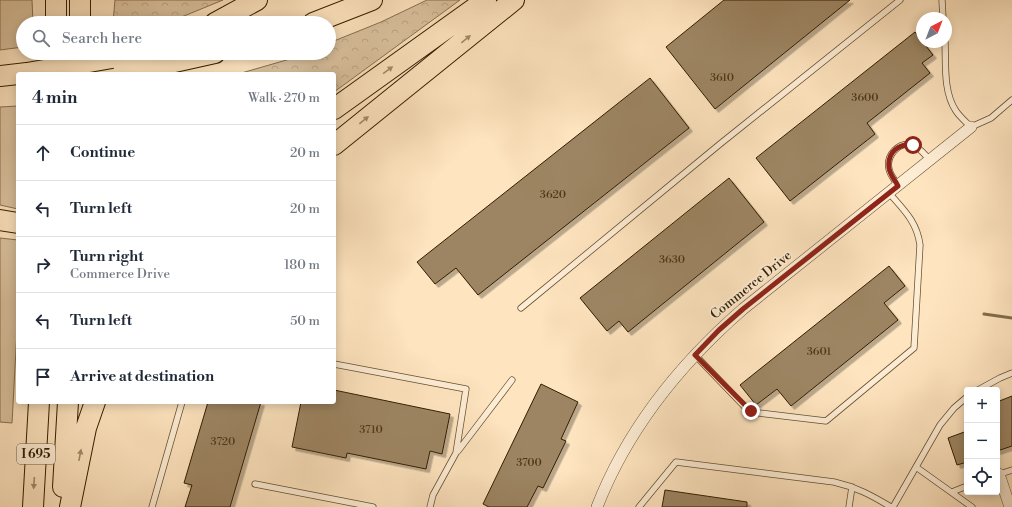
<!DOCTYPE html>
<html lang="en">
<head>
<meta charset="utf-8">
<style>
	:root { --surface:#fff; --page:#f2f2f3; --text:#1f2937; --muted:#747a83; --line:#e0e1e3 }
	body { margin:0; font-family:"Libre Bodoni",serif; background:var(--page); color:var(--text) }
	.controls { position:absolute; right:12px; bottom:12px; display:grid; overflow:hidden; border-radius:4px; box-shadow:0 2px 10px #0003 }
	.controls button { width:36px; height:36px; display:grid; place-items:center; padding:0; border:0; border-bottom:1px solid var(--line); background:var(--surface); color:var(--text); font:20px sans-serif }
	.compass { position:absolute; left:916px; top:12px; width:36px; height:36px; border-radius:50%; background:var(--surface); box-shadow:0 2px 10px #0003; rotate:42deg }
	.stop { position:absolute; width:12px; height:12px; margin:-9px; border:3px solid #8f2418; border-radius:50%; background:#fff }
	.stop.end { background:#8f2418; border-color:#fff; box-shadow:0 1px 4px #0008 }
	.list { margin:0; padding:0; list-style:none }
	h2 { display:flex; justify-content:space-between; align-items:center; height:52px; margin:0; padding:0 16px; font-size:17px }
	h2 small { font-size:13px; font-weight:400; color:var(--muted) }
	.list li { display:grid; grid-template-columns:26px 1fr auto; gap:12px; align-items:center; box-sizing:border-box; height:56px; padding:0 16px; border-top:1px solid var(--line) }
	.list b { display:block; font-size:15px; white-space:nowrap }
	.list p { margin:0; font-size:13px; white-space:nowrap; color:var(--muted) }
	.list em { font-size:13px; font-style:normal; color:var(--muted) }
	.icon { flex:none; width:22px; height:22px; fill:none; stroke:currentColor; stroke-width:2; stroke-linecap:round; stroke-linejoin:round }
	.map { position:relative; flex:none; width:1012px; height:507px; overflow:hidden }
	.search { position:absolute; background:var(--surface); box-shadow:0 2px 10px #0003; left:16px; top:16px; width:320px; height:44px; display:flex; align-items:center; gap:10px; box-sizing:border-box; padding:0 14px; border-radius:22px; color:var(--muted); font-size:15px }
	.panel { position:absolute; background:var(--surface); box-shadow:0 2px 10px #0003; left:16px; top:72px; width:320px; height:332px; border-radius:4px }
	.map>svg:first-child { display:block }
</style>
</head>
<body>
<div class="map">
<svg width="1012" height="507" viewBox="0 0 1012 507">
	<defs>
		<pattern id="forest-crowns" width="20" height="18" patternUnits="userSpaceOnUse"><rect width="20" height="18" fill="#dbc29f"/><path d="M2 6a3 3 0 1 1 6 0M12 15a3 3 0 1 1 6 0" fill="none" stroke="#bca687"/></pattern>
		<filter id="shadow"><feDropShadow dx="3.5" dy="3.5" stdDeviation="0" flood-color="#0004"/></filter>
	</defs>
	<rect width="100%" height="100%" fill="#fee4bf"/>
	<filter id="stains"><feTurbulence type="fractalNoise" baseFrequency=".005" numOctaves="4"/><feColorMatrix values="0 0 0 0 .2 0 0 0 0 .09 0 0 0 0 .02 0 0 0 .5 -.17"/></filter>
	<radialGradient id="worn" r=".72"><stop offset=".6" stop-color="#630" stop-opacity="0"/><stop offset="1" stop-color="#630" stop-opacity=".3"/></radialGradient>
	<path fill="#dbc29f" stroke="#877050" d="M 0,0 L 32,0 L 33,23 L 23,23 L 23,47 L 0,50 Z
		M 18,106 L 18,209 L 0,205 L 0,107 Z
		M 0,238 L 18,240 L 18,312 L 12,423 L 0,422 Z"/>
	<path fill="url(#forest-crowns)" stroke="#877050" d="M 115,0 L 223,0 L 167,23 L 113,23 Z
		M 427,0 L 460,0 L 334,92 L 334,74 L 238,74 L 290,59 L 305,53 L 329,53 L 329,43 L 381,22 Z"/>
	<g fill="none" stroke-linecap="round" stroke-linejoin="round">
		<path stroke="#836d4c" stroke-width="3" d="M 984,314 L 1012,318"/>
	</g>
	<path fill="#9d8564" stroke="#331e01" filter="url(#shadow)" d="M 724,0 L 850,0 L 715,109 L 666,47 Z
		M 915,32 L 933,55 L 922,63 L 930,73 L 867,123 L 875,134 L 790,201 L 756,158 Z
		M 650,78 L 689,128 L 478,295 L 456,268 L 435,284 L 417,262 Z
		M 729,178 L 764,222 L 628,332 L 619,321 L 607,331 L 580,298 Z
		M 889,266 L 905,286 L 884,303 L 898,320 L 791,406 L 777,389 L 756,405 L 740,385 Z
		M 541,384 L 578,402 L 561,439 L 566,441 L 543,488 L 538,486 L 527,507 L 489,507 L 483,504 Z
		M 334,390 L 450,414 L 442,454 L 430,451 L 426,469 L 347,453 L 346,458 L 292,447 L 301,402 L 334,402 Z
		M 1012,396 L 1012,446 L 997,451 L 997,402 Z
		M 208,402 L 261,402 L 230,507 L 185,507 L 192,485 L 184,483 Z
		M 967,431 L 967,462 L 957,465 L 948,438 Z
		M 665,490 L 747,502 L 747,507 L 662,507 Z"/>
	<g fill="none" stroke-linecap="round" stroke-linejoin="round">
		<defs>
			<path id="service" d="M 942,0 L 943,18
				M 945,42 C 946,63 943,92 956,111 C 960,117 966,122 971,127 L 991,118 L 1012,100
				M 898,186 C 895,180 890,175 889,169 C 886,155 899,141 913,145 C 920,148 925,155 930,160
				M 521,308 L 720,144 L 900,0
				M 695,355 L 745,407 L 751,411 L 759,413 L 826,421 L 914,348 L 920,245 C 917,222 904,210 889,193
				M 334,364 L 466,389 L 456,453 L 433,495 L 430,507
				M 978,390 L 1000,378 L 1012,373
				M 458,451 L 512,380
				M 916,467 L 972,507
				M 997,475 L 1012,470
				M 255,484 L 373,507
				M 952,492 L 967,486
				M 152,507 L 182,402
				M 639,507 L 676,462 L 834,482 C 856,487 871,495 891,507
				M 849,507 L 852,487
				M 893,507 L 940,425 L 954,408 L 967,397"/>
			<path id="minor" d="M 999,474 L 1010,507
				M 597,507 C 627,430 681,363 743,309 L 971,127"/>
			<path id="motorway" d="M 56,0 L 56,23
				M 80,23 L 80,0
				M 215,23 L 257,0
				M 313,23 L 372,0
				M 56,53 L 56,74
				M 112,58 L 132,53
				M 98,74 L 170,63 L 215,53
				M 0,76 L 27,73
				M 334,109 L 486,0
				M 334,145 L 514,0
				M 0,220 L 18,223
				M 63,487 L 68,402
				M 33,507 L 39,402
				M 70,507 L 86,428 L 95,402"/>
		</defs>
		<use href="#service" stroke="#665030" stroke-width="7"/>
		<use href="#minor" stroke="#665030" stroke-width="12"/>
		<use href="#motorway" stroke="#331e01" stroke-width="22"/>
		<use href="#service" stroke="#feedd5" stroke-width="5.5"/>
		<use href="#minor" stroke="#feedd5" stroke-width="11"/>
		<use href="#motorway" stroke="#fee4bf" stroke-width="20"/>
		<defs>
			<path id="motorway-bridge" d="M 27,73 L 112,58"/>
		</defs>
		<use href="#motorway-bridge" stroke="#331e01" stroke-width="22" stroke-linecap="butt"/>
		<use href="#motorway-bridge" stroke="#fee4bf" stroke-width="20"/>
	</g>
	<defs><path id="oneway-solid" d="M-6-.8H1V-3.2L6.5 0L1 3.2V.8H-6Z"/></defs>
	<g fill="#a38b6a">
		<use href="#oneway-solid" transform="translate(466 39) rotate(-39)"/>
		<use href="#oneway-solid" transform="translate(388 70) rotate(-36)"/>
		<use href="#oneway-solid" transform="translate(364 120) rotate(-39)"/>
		<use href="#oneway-solid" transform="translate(80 455) rotate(-79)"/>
		<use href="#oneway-solid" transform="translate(34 483) rotate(94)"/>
	</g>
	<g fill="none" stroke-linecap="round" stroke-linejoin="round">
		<path stroke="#8f2418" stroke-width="5" d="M 751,411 L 695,355 L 719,330 L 743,309 L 898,186 C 895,180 890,175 889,168 C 887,152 899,143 913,145"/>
	</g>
	<g text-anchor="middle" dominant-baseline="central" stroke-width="3.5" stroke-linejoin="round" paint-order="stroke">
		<g font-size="11" fill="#4e381a">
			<text x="722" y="78">3610</text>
			<text x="865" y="98">3600</text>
			<text x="553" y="195">3620</text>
			<text x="672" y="260">3630</text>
			<text x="819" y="352">3601</text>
			<text x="371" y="430">3710</text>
			<text x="223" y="442">3720</text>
			<text x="529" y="463">3700</text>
		</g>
		<rect fill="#feedd5" stroke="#705c41" stroke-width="1" x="17" y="444" width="38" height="20" rx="3"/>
		<g font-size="12" font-weight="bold" fill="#331e01">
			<text x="36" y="454">I 695</text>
		</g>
		<g font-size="13" fill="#331e01" stroke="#feedd5">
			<text transform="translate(751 285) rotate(-39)">Commerce Drive</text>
		</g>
	</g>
	<rect width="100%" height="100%" filter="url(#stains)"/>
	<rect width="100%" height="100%" fill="url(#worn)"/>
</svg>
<div class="controls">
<button>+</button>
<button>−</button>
<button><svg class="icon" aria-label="locate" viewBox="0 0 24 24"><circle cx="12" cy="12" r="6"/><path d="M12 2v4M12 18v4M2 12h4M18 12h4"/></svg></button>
</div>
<svg class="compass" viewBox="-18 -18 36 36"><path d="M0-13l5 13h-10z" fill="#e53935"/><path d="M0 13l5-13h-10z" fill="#747a83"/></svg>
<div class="stop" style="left:913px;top:145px"></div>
<div class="stop end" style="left:751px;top:411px"></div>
<div class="search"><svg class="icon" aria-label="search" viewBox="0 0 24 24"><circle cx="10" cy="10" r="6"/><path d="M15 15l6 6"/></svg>Search here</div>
<section class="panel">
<h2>4 min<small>Walk · 270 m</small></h2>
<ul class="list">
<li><svg class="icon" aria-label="ahead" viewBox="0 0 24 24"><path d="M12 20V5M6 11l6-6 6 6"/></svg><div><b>Continue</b></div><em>20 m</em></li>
<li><svg class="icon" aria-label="left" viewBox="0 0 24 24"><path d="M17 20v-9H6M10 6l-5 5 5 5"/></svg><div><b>Turn left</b></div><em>20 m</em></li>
<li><svg class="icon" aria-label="right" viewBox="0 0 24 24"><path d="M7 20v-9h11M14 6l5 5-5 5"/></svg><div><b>Turn right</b><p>Commerce Drive</p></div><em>180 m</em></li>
<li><svg class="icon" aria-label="left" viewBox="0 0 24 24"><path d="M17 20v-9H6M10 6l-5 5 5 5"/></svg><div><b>Turn left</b></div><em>50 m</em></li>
<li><svg class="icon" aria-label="arrive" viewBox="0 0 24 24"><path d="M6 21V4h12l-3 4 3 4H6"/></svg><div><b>Arrive at destination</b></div></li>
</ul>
</section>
</div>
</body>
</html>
